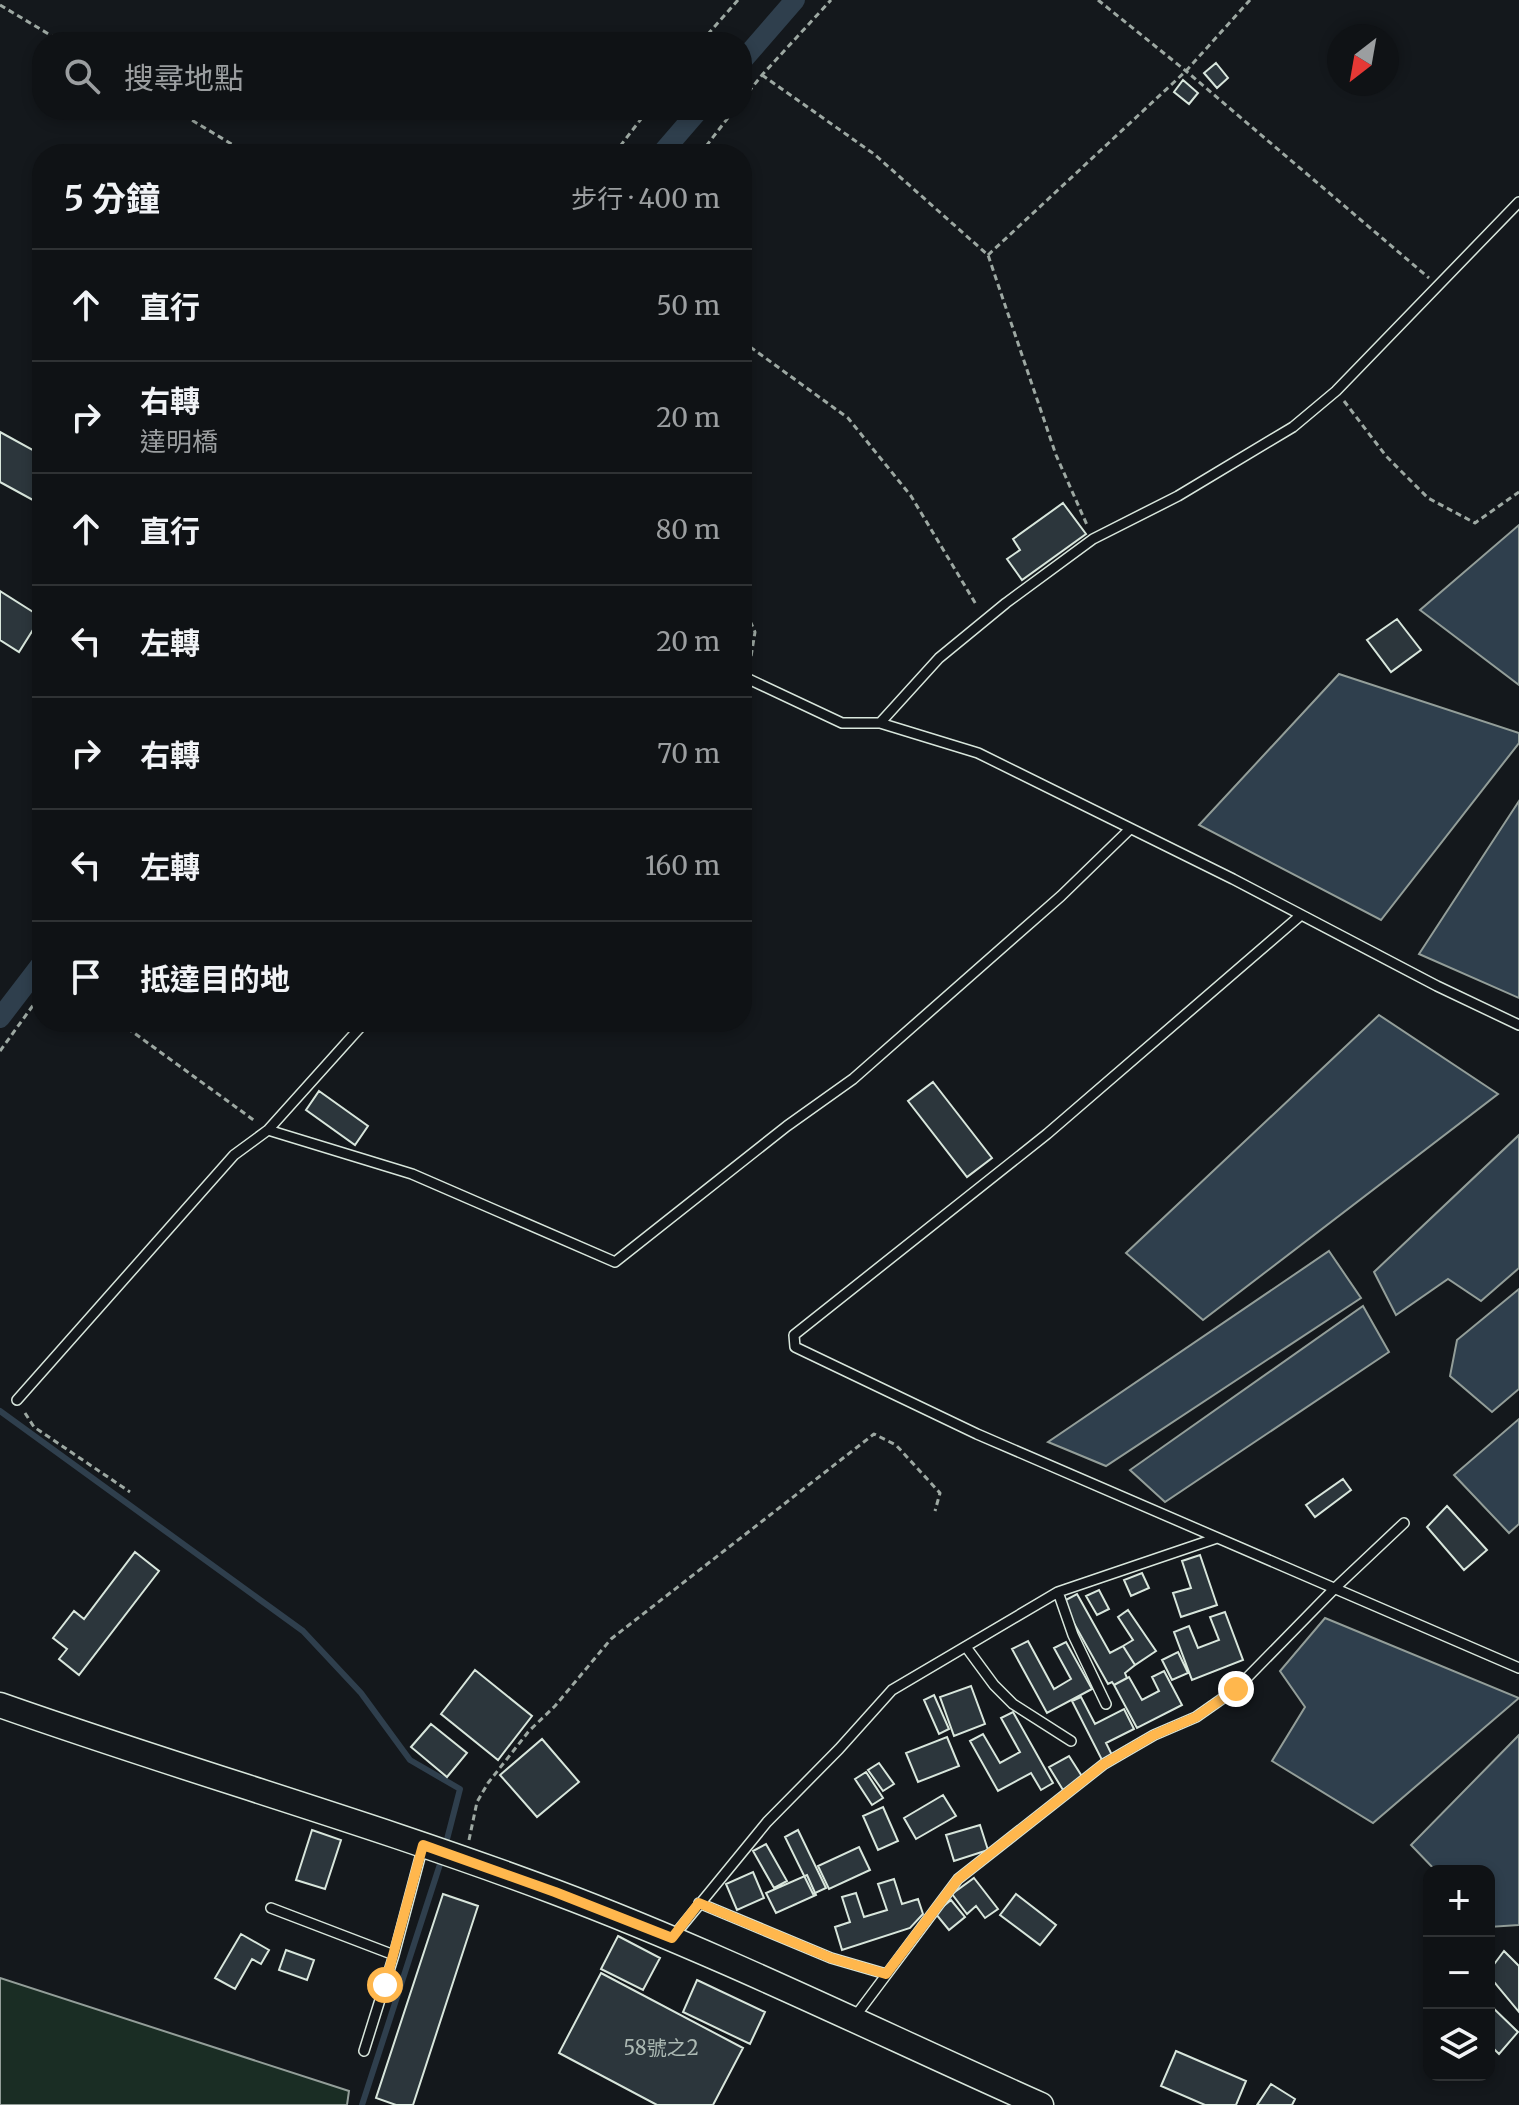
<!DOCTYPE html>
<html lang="zh-TW">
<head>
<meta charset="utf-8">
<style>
	:root { --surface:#0f1215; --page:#1d2022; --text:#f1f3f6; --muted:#9b9ea0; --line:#2f3234 }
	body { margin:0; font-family:Merriweather,"Noto Sans TC",serif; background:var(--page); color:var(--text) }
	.controls { position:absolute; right:24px; bottom:24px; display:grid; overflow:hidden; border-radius:16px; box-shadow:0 4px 12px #0003 }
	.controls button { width:72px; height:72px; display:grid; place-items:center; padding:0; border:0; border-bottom:2px solid var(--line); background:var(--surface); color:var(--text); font:40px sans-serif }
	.compass { position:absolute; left:1327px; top:24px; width:72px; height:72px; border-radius:50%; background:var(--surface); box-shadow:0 4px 12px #0003; rotate:211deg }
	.stop { position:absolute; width:24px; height:24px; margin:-18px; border:6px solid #ffb74d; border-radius:50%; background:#fff }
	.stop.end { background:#ffb74d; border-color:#fff; box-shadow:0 2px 8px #0008 }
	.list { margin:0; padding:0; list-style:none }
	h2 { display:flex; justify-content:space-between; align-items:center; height:104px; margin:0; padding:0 32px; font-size:34px }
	h2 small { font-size:26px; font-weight:400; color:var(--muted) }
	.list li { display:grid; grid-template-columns:52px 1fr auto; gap:24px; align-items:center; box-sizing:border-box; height:112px; padding:0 32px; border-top:2px solid var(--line) }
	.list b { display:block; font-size:30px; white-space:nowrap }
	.list p { margin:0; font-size:26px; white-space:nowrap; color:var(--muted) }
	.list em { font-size:26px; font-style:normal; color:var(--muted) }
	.icon { flex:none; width:44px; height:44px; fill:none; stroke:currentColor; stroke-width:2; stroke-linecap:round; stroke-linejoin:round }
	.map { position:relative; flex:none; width:1519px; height:2105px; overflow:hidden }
	.search { position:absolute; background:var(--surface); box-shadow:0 4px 12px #0003; left:32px; top:32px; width:720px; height:88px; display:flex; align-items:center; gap:20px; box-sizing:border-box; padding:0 28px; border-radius:32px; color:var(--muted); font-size:30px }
	.panel { position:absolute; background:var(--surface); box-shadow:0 4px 12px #0003; left:32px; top:144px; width:720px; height:888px; border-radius:32px }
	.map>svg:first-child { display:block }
</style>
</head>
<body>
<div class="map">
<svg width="1519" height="2105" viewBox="0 0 1519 2105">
	<rect width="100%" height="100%" fill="#14181c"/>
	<path fill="#1a2d24" stroke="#939e99" stroke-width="2" d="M 0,1978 L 349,2091 L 347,2105 L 0,2105 Z"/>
	<path fill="#2f3f4d" stroke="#939e99" stroke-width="2" d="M 1519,525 L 1519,685 L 1420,610 Z
		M 1339,674 L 1519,733 L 1519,743 L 1381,920 L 1199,825 Z
		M 1519,801 L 1519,998 L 1419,954 Z
		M 1379,1015 L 1498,1094 L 1203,1320 L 1126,1253 Z
		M 1519,1135 L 1519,1268 L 1481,1301 L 1448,1279 L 1396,1315 L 1374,1272 Z
		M 1329,1251 L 1361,1298 L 1106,1466 L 1048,1442 Z
		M 1519,1289 L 1519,1389 L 1492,1412 L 1450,1376 L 1457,1340 Z
		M 1363,1306 L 1389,1352 L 1165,1502 L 1130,1470 Z
		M 1519,1419 L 1519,1524 L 1509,1533 L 1454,1475 Z
		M 1325,1618 L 1519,1698 L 1373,1823 L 1272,1761 L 1305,1707 L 1280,1671 Z
		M 1519,1735 L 1519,1925 L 1489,1927 L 1489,1871 L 1436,1871 L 1411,1845 Z"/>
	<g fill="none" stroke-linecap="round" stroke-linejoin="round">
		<path stroke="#2f3f4d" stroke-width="6" d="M 0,1411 L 303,1631 L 361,1693 L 410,1760 L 460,1789 L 445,1847
			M 362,2105 L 442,1858"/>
		<path stroke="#2f3f4d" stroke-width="20" d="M 742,61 L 795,0
			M 661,154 L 699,110
			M 0,1018 L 42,963"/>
	</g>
	<path fill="#2c363c" stroke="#d8e6dc" stroke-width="2" d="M 1216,63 L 1228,78 L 1217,88 L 1204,73 Z
		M 1183,80 L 1198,93 L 1189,104 L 1174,92 Z
		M 0,432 L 42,455 L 42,505 L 0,482 Z
		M 1063,503 L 1086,534 L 1022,580 L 1007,559 L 1020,550 L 1013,539 Z
		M 0,591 L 41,617 L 19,652 L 0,640 Z
		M 1397,619 L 1421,650 L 1391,672 L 1367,640 Z
		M 933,1082 L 992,1158 L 967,1177 L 908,1101 Z
		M 319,1091 L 368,1126 L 355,1145 L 306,1110 Z
		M 1343,1479 L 1351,1490 L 1315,1517 L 1306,1505 Z
		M 1447,1506 L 1487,1550 L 1464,1570 L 1427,1527 Z
		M 135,1552 L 159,1571 L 79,1675 L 59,1659 L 67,1649 L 53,1638 L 74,1611 L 84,1619 Z
		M 1200,1555 L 1217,1605 L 1181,1617 L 1173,1593 L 1191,1588 L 1182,1561 Z
		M 1142,1573 L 1149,1588 L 1131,1596 L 1124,1580 Z
		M 1099,1590 L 1109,1609 L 1097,1615 L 1086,1596 Z
		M 1077,1594 L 1110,1653 L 1123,1646 L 1135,1665 L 1125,1673 L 1127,1678 L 1114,1685 L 1112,1682 L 1108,1684 L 1062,1602 Z
		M 1128,1610 L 1156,1651 L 1135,1665 L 1123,1646 L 1133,1640 L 1118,1617 Z
		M 1225,1612 L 1243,1660 L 1192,1680 L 1174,1632 L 1189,1626 L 1198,1648 L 1219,1640 L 1210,1617 Z
		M 1028,1641 L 1054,1689 L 1071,1679 L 1054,1648 L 1066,1642 L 1092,1689 L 1047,1713 L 1012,1649 Z
		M 1178,1652 L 1188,1673 L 1172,1680 L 1162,1660 Z
		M 475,1670 L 532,1716 L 498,1760 L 441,1714 Z
		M 1164,1671 L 1182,1705 L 1137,1728 L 1114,1685 L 1129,1677 L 1142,1700 L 1159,1691 L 1152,1677 Z
		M 971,1686 L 985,1724 L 954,1736 L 940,1697 Z
		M 934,1695 L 949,1729 L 939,1734 L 924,1700 Z
		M 1081,1697 L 1095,1724 L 1124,1709 L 1134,1729 L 1106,1743 L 1112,1755 L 1102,1760 L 1072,1701 Z
		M 1013,1712 L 1053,1783 L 1041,1790 L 1031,1773 L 998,1791 L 970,1741 L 983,1734 L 1000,1763 L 1020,1752 L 1001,1718 Z
		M 431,1724 L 467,1753 L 447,1777 L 411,1747 Z
		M 947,1737 L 959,1766 L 918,1782 L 906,1753 Z
		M 542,1739 L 579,1782 L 537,1817 L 500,1775 Z
		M 1069,1756 L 1083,1778 L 1063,1790 L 1049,1767 Z
		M 879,1763 L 894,1784 L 883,1791 L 868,1770 Z
		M 866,1772 L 883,1798 L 872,1805 L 855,1779 Z
		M 943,1795 L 956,1816 L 916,1839 L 904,1818 Z
		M 883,1807 L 898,1841 L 878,1850 L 863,1816 Z
		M 980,1825 L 988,1850 L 954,1861 L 946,1835 Z
		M 312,1830 L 341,1840 L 325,1889 L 296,1880 Z
		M 798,1830 L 826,1888 L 813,1894 L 785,1837 Z
		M 766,1844 L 787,1881 L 774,1888 L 753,1851 Z
		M 859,1847 L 870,1870 L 829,1889 L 818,1866 Z
		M 753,1872 L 764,1898 L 737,1910 L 726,1884 Z
		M 807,1875 L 816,1895 L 776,1913 L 766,1893 Z
		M 974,1878 L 998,1909 L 985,1918 L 976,1906 L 967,1914 L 952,1894 Z
		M 894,1879 L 902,1904 L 918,1899 L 923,1914 L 910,1928 L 842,1950 L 835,1927 L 850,1922 L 842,1897 L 856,1893 L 864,1917 L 887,1910 L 878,1884 Z
		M 443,1894 L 478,1906 L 413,2105 L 396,2105 L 376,2098 Z
		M 1016,1894 L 1056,1925 L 1040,1945 L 1000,1915 Z
		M 951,1900 L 965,1917 L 949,1930 L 935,1913 Z
		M 241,1934 L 269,1950 L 261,1964 L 252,1959 L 235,1989 L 215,1978 Z
		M 618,1936 L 660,1958 L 643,1990 L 601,1969 Z
		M 286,1950 L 314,1960 L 307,1980 L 279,1970 Z
		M 1504,1951 L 1519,1966 L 1519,2012 L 1489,1976 L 1489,1971 Z
		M 601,1973 L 743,2048 L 713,2105 L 657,2105 L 559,2053 Z
		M 697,1980 L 765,2012 L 750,2044 L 683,2012 Z
		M 1489,2004 L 1518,2032 L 1499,2054 L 1489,2044 Z
		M 1176,2051 L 1246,2081 L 1236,2105 L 1205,2105 L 1161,2086 Z
		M 1271,2084 L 1295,2099 L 1292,2105 L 1257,2105 Z"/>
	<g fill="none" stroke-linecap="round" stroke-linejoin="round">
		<defs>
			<path id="service" d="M 742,676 L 842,723 L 880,723 L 939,658 L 1006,603 L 1093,539 L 1178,496 L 1293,427 L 1336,391 L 1519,202
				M 880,723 L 978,753 L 1233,879 L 1437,986 L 1519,1025
				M 1301,915 L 1047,1134 L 794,1335 L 795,1347 L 977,1434 L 1519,1668
				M 268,1130 L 412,1174 L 615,1262 L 787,1126 L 853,1079 L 1061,896 L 1130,829
				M 17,1400 L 234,1155 L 268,1130 L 365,1022
				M 1058,1592 L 1073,1635 L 1106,1704
				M 966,1647 L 994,1685 L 1013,1704 L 1071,1741
				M 699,1903 L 831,1958 L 886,1974
				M 271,1908 L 394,1955
				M 672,1938 L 767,1822 L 839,1749 L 892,1690 L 1058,1592 L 1217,1538
				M 854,2018 L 958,1879 L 1104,1764 L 1154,1735 L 1196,1717 L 1236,1689 L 1335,1588 L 1404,1523
				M 364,2051 L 394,1955 L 423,1846"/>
			<path id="secondary" d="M 0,1705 C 184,1770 372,1823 555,1892 C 720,1954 879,2033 1041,2105"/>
		</defs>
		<use href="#service" stroke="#d8e6dc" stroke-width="12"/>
		<use href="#secondary" stroke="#d8e6dc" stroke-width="27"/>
		<path stroke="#9da8a2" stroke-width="3" stroke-dasharray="6 4" stroke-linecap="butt" d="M 1098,0 L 1186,71 L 1429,278
			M 0,5 L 62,42
			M 701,42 L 738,0
			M 762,75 L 874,154 L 988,255 L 1056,455 L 1087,525
			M 742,100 L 762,75 L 831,0
			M 175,110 L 248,154
			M 614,154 L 648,110
			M 700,154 L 734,110
			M 988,255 L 1186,71 L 1250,0
			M 742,341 L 848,418 L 911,496 L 977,606
			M 1344,401 L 1386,456 L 1428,498 L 1475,523 L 1519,492
			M 742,603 L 755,632 L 750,663
			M 119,1022 L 255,1121
			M 0,1051 L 42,993
			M 25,1413 L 34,1427 L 130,1492
			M 469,1840 L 477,1802 L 488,1783 L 529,1731 L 555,1706 L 611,1639 L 874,1434 L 896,1445 L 940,1493 L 935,1511"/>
		<use href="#service" stroke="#14181c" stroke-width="9"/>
		<use href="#secondary" stroke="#14181c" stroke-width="24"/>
	</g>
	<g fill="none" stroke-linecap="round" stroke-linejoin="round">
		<path stroke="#ffb74d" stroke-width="10" d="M 385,1985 L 423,1845 L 555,1892 L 672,1938 L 699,1903 L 831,1958 L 886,1974 L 958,1879 L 1104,1764 L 1154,1735 L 1196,1717 L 1236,1689"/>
	</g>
	<g text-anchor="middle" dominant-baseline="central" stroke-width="6" stroke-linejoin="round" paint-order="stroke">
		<g font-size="20" fill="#adbab4">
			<text x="661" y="2047">58號之2</text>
		</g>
	</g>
</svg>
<div class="controls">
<button>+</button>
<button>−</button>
<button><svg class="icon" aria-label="layers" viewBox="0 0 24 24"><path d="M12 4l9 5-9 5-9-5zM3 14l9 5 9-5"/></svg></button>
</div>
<svg class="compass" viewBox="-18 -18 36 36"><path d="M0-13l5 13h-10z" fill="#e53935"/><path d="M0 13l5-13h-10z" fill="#9b9ea0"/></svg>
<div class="stop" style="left:385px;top:1985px"></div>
<div class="stop end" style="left:1236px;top:1689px"></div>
<div class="search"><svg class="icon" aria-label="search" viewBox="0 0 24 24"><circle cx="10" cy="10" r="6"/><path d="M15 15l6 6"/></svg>搜尋地點</div>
<section class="panel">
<h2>5 分鐘<small>步行 · 400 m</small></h2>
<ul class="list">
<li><svg class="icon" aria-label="ahead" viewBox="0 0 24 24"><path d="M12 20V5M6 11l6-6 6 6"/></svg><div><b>直行</b></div><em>50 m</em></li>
<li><svg class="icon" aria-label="right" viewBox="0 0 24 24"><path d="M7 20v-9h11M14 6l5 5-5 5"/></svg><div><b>右轉</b><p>達明橋</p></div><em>20 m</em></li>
<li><svg class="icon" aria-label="ahead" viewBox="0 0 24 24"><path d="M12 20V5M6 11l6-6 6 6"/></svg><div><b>直行</b></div><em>80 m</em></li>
<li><svg class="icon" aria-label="left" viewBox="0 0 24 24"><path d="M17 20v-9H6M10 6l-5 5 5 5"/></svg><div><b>左轉</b></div><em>20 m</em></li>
<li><svg class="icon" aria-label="right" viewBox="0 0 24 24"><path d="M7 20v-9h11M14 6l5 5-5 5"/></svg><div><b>右轉</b></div><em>70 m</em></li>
<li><svg class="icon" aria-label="left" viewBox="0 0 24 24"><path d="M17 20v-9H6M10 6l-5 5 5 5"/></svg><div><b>左轉</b></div><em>160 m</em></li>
<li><svg class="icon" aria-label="arrive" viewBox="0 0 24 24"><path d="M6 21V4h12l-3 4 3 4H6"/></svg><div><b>抵達目的地</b></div></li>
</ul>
</section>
</div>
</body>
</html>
